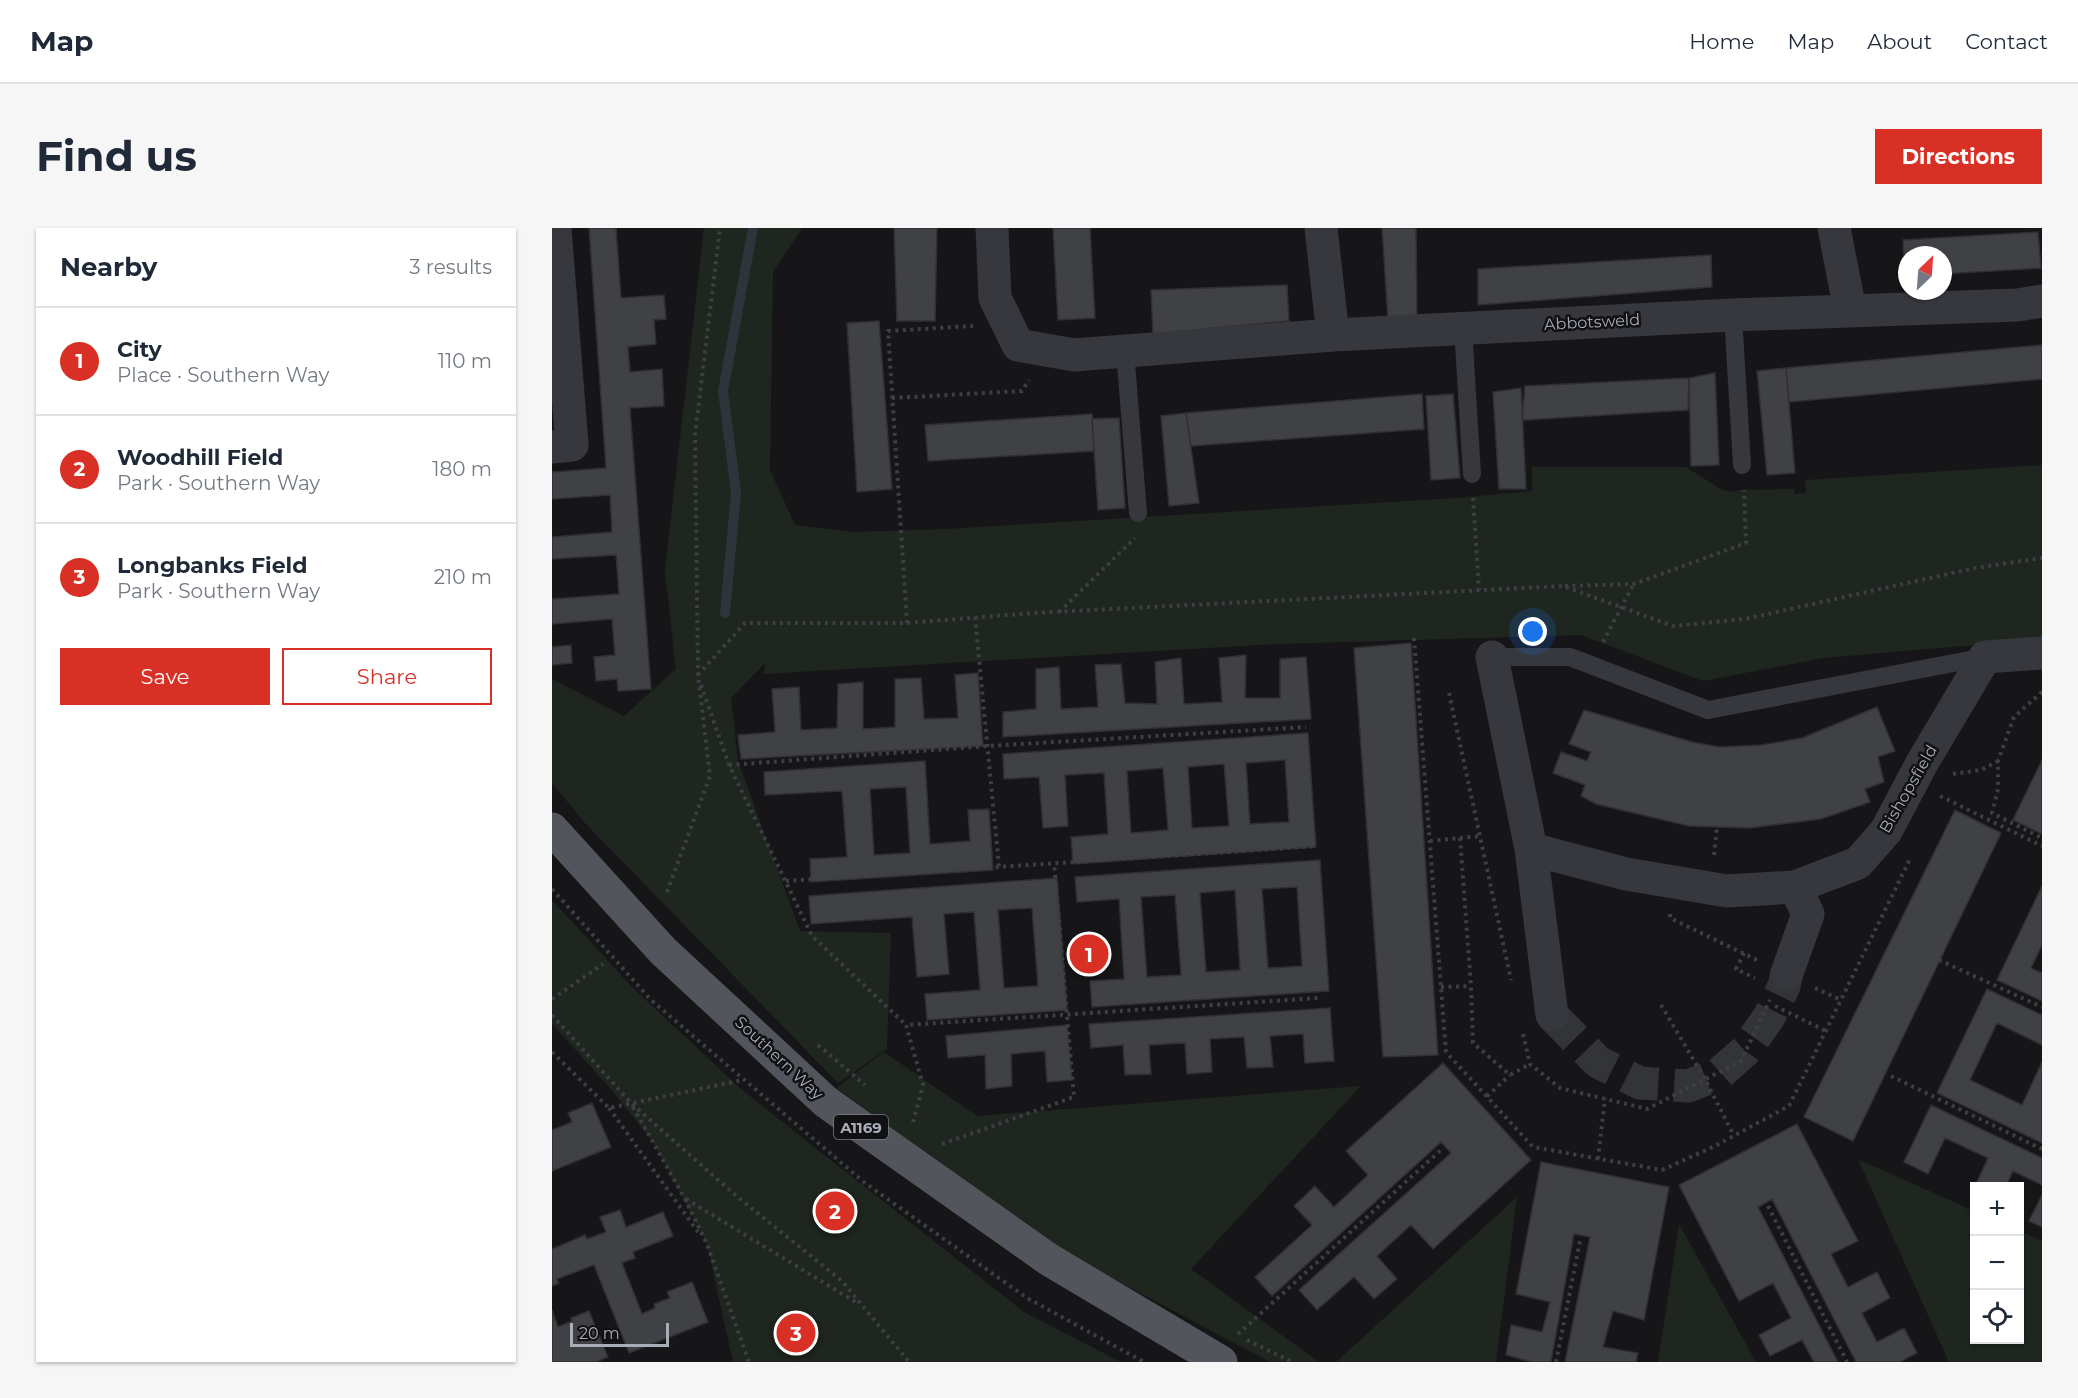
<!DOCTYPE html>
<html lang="en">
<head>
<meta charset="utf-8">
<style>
	:root { --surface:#fff; --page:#f6f6f7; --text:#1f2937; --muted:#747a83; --line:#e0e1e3; --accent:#d93025 }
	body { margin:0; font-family:Montserrat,sans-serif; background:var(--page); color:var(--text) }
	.controls { position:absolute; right:18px; bottom:18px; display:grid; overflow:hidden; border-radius:0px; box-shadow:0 2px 4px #0004 }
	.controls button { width:54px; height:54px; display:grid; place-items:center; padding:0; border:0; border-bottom:2px solid var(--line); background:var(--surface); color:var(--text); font:30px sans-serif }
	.compass { position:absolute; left:1346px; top:18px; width:54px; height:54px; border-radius:50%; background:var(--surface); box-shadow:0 2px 4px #0004; rotate:25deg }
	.scale { position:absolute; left:18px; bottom:15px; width:99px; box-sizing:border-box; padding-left:6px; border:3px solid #a8adb8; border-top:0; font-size:16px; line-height:21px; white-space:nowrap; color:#a8adb8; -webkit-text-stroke:4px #111113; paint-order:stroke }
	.you { position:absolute; left:981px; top:404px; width:21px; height:21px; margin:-15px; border:4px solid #fff; border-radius:50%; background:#1a73e8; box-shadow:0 0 0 9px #1a73e833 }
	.badge { display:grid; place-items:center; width:39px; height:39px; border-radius:50%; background:var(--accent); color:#fff; font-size:20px; font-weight:700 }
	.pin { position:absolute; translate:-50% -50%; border:3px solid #fff; box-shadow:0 2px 6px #0006 }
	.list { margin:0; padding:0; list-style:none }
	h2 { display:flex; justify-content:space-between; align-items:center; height:78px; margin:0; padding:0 24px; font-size:26px }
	h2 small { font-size:20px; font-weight:400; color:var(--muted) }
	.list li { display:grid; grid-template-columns:39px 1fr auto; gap:18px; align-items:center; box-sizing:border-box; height:108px; padding:0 24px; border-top:2px solid var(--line) }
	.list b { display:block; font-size:22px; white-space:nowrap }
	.list p { margin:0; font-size:20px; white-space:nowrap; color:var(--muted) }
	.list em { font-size:20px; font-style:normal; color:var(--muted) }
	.actions { display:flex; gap:12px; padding:18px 24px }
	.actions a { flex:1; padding:14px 0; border:2px solid var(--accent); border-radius:0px; text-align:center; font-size:21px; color:var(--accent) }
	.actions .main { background:var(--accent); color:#fff }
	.icon { flex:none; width:33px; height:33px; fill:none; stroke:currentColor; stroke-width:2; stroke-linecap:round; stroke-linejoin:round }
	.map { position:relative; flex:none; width:1490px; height:1134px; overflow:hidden; border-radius:0px }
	header { display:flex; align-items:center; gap:36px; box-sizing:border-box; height:84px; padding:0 30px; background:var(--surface); border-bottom:2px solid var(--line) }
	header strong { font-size:28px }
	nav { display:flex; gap:33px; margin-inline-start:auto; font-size:21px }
	.intro { display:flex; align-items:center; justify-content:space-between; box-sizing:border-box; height:144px; padding:0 36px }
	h1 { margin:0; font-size:42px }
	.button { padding:15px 27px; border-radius:0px; background:var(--accent); color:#fff; font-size:21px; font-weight:700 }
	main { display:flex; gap:36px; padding:0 36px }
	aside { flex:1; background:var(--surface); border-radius:0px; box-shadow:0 2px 4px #0004 }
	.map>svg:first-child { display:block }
</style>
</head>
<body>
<header>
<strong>Map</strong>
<nav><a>Home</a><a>Map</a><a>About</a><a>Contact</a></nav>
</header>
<div class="intro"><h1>Find us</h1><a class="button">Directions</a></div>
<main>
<aside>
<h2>Nearby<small>3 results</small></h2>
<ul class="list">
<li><span class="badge">1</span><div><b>City</b><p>Place · Southern Way</p></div><em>110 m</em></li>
<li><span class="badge">2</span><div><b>Woodhill Field</b><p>Park · Southern Way</p></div><em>180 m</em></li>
<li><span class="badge">3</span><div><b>Longbanks Field</b><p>Park · Southern Way</p></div><em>210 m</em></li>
</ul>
<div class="actions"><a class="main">Save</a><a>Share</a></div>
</aside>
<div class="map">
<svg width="1490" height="1134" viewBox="0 0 1490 1134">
	<rect width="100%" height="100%" fill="#161618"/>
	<path fill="#1e261f" d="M 152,0 L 250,0 L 221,44 L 218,242 L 243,297 L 302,304 L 394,301 L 905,270 L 980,263 L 980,239 L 1134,239 L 1170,262 L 1183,264 L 1186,262 L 1242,261 L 1243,266 L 1254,265 L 1253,252 L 1490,237 L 1490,411 L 1271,430 L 1151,453 L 1029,407 L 725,416 L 211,446 L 214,434 L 179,470 L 186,533 L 248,703 L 339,705 L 335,821 L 286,855 L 32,594 L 0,555 L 0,451 L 72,488 L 124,441 L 113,342 Z
		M 0,672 L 79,758 L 190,862 L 472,1084 L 569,1134 L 181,1134 L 155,1016 L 101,914 L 58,860 L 0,796 Z
		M 332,824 L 425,888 L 809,858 L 639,1041 L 767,1134 L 718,1134 L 513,1025 L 284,860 Z
		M 1306,931 L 1422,983 L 1422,1112 L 1468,1112 L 1468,1003 L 1490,1013 L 1490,1134 L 1397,1134 Z
		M 965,969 L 944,1134 L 784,1134 Z
		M 1127,996 L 1204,1134 L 1106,1134 Z"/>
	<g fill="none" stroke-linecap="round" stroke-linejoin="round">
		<path stroke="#2c353c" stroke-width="10" d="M 173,385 L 184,265 L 171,163 L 201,0"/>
	</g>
	<path fill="#404145" stroke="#303034" stroke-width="1.5" fill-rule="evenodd" d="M 37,0 L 64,0 L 69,70 L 112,67 L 114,91 L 102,92 L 104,116 L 76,119 L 78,144 L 110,141 L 112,178 L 78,180 L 99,461 L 66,463 L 65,451 L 44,453 L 42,429 L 63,427 L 60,391 L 0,396 L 0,371 L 67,366 L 64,327 L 0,331 L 0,309 L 60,304 L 58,267 L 0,271 L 0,244 L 54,240 Z
		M 342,0 L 385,0 L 383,93 L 345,93 Z
		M 501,0 L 538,0 L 543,90 L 506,92 Z
		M 830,0 L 864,0 L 865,92 L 836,92 Z
		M 1486,4 L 1489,40 L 1391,46 L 1391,27 L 1355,27 L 1355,48 L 1353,48 L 1351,12 Z
		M 1159,27 L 1160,59 L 926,77 L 926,41 Z
		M 735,57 L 737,93 L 601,106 L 599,62 Z
		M 327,93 L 340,261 L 305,264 L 295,95 Z
		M 1490,117 L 1490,151 L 1237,174 L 1234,140 Z
		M 1234,140 L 1243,245 L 1215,247 L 1205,143 Z
		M 1163,145 L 1167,237 L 1139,238 L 1137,150 Z
		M 1137,150 L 1136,182 L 970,192 L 973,158 Z
		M 969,160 L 974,261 L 947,261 L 941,164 Z
		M 870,166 L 872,201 L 639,218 L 634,185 Z
		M 901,166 L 908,250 L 879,252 L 874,168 Z
		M 634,185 L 647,275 L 617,278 L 609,188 Z
		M 540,186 L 542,223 L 376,233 L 373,197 Z
		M 567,190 L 573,280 L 546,282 L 540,191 Z
		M 859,415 L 886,827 L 831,829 L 802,420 Z
		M 19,417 L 20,435 L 0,437 L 0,419 Z
		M 694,427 L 693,470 L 728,470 L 728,431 L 754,429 L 759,491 L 451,509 L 451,484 L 484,481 L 484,441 L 507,439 L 509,481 L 546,479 L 543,437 L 569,436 L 573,475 L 605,476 L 603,434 L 629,430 L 632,476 L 670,474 L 667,430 Z
		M 426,445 L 431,518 L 189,531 L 186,507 L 223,504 L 220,461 L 247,459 L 249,502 L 285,500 L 286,456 L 311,454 L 311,501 L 343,499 L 343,451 L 369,450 L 372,491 L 406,490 L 403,447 Z
		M 1325,479 L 1343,523 L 1326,529 L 1332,554 L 1313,561 L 1318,574 L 1269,591 L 1197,600 L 1137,598 L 1044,576 L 1029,568 L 1033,557 L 1001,545 L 1009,524 L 1035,533 L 1039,524 L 1017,516 L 1032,482 L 1140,514 L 1168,519 L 1210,517 L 1250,510 Z
		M 756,505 L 764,619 L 521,636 L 519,609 L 556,606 L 552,545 L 513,547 L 516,598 L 491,600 L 487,549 L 452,551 L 451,526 ZM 733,532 L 737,594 L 698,596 L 694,535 ZM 672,536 L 677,598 L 640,600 L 636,539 ZM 611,540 L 616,602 L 579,605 L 575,543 Z
		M 1490,532 L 1490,606 L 1461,592 Z
		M 373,533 L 378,616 L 418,613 L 416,582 L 437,581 L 441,642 L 259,654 L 258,631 L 295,629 L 290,563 L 213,567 L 212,544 ZM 354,559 L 358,625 L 322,627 L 318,561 Z
		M 1403,582 L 1449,605 L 1301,913 L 1252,889 Z
		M 768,632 L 777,763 L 540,779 L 538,753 L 572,751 L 567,671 L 525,674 L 523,649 ZM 745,659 L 750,738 L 716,740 L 710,661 ZM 683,662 L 688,742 L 654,744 L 648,665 ZM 623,667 L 629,747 L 595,749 L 589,669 Z
		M 505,650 L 515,782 L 375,792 L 373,766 L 428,762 L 422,684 L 392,686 L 397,746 L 365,749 L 360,689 L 259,696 L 257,668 ZM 480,680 L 486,758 L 452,760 L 446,682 Z
		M 1490,658 L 1490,717 L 1479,740 L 1490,745 L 1490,773 L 1445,752 Z
		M 1435,761 L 1490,787 L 1490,817 L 1445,795 L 1418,852 L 1470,877 L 1490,834 L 1490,915 L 1385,865 Z
		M 778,780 L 782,833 L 753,835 L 751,806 L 718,808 L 721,839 L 695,840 L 692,809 L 658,811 L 660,844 L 635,846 L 633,815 L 597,817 L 599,846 L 573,847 L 571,817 L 539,820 L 537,796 Z
		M 515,797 L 520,852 L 495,854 L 493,823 L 459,826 L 460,858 L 434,861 L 433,827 L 396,830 L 394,808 Z
		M 891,835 L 979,932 L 881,1021 L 859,997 L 825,1028 L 845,1051 L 822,1071 L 802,1049 L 765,1082 L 747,1062 L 899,925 L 889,914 L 720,1068 L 703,1049 L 760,997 L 742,978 L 763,958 L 782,979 L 816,947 L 794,923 Z
		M 40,875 L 59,919 L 0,943 L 0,902 L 20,894 L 16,885 Z
		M 1379,877 L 1490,930 L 1490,957 L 1461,943 L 1454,958 L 1423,958 L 1436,930 L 1393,910 L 1376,946 L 1352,934 Z
		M 1245,896 L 1306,1013 L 1279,1026 L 1296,1059 L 1325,1044 L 1338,1070 L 1310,1085 L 1325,1114 L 1352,1100 L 1365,1125 L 1348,1134 L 1304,1134 L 1220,971 L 1206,979 L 1286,1134 L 1262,1134 L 1250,1112 L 1218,1128 L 1207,1107 L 1239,1090 L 1221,1055 L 1187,1073 L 1127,957 Z
		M 989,934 L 1117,959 L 1092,1092 L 1061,1083 L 1051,1119 L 1086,1125 L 1084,1134 L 1013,1134 L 1038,1009 L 1022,1006 L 999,1134 L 980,1134 L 954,1127 L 959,1097 L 990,1104 L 998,1074 L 964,1066 Z
		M 1490,967 L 1490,999 L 1477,993 Z
		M 68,982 L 74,999 L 111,984 L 121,1008 L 81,1024 L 83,1030 L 70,1035 L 90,1086 L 103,1080 L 102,1076 L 118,1070 L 115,1064 L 140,1054 L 156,1094 L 77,1125 L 42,1037 L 5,1051 L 7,1055 L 0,1058 L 0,1021 L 33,1007 L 35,1011 L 54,1004 L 48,989 Z
		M 0,1082 L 6,1099 L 20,1093 L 19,1090 L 37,1083 L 56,1129 L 44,1134 L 0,1134 Z"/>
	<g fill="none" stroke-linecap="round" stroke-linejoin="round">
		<path stroke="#333438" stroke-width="33" stroke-dasharray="33 16" stroke-linecap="butt" d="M 1000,787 L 1046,834 L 1088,855 L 1136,858 L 1167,846 L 1193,823 L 1217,789 L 1232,758 L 1235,745"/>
		<path stroke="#3d3f44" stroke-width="4" stroke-dasharray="3 4.5" stroke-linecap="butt" d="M 340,170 L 470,163 L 477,152
			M 921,270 L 927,362
			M 1013,358 L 1082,356 L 1194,315 L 1192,262
			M 507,384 L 583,310
			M 423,389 L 447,639
			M 355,395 L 336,103 L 421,98
			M 862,410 L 894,824 L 981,919 L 1110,942 L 1163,918 L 1237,878 L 1359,629
			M 1051,414 L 1081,357
			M 146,447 L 193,395 L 355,395 L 481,385 L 1011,358 L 1121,398 L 1193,391 L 1423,340 L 1490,330
			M 149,457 L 177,537 L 260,708 L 354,797
			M 1490,464 L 1462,489 L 1446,533 L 1446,561 L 1440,585 L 1490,610
			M 897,465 L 959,752
			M 177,537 L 436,518 L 754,499
			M 1401,546 L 1429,542 L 1446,533
			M 1388,568 L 1490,618
			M 908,610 L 919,758 L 921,815 L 958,847 L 978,836
			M 878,613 L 928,608
			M 1162,627 L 1165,599
			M 234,653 L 765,618
			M 0,661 L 99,772 L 313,955 L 475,1070 L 592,1134
			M 115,664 L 158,548 L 146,447 L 143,207 L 168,0
			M 1118,686 L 1118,690 L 1205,732
			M 1192,725 L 1184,741 L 1203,750
			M 1387,732 L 1490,779
			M 889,759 L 919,758
			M 1263,760 L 1289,772
			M 0,771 L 51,736
			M 1109,777 L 1153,851 L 1182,908
			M 1223,778 L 1274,803
			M 0,787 L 79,875 L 182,966 L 290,1053 L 357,1134
			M 971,806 L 978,836 L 1008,860 L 1095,881 L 1189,833 L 1218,772
			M 266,817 L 313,857
			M 0,824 L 57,880 L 191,852
			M 1339,848 L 1490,921
			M 935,868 L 958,847
			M 81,879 L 133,971 L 155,1016 L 197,1134
			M 57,880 L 146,1004
			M 361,894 L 371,857 L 354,797 L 767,770
			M 390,916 L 522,869 L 502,635
			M 1046,931 L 1053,870
			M 134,971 L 307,1076
			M 1216,978 L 1295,1134
			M 686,1106 L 890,921
			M 695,1112 L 740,1134
			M 1004,1134 L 1028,1013"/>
		<path stroke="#37383d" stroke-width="18" d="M 1181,87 L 1190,237
			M 911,100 L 920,246
			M 573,123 L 586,285
			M 940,429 L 1018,429 L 1156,482 L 1433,429"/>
		<path stroke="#37383d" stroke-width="33" d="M 440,0 L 443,70 L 466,117 L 522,127 L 781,107 L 1181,87 L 1466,77 L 1490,73
			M 769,0 L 781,107
			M 1282,0 L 1298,82
			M 0,219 L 20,217 L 3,0
			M 940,429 L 979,621 L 1074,646 L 1175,663 L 1243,659 L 1306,635 L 1334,603 L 1370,535 L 1433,429 L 1490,425
			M 979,621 L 1000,787
			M 1235,745 L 1256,686 L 1243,659"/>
		<path stroke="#53555c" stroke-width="33" d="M 0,601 L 111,723 L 274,874 L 496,1031 L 669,1134"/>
	</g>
	<g text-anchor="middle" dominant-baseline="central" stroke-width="5" stroke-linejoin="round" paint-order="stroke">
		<rect fill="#111113" stroke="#7b7e86" stroke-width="1.5" x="282" y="887" width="54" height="24" rx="4.5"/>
		<g font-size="15" font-weight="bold" fill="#a8adb8">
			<text x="309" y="899">A1169</text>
		</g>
		<g font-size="16" fill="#a8adb8" stroke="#111113">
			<text transform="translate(1040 94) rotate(-3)">Abbotsweld</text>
			<text transform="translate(1356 561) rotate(-60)">Bishopsfield</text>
			<text transform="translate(227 830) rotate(43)">Southern Way</text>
		</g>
	</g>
</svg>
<div class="controls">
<button>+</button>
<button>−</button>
<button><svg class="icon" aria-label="locate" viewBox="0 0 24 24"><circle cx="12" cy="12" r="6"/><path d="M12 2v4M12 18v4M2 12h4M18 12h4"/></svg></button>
</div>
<svg class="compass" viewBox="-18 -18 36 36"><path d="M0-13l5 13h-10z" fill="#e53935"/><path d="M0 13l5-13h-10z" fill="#747a83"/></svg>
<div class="scale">20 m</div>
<div class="you"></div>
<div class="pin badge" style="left:537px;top:726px">1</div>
<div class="pin badge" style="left:283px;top:983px">2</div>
<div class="pin badge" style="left:244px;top:1105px">3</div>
</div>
</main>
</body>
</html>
